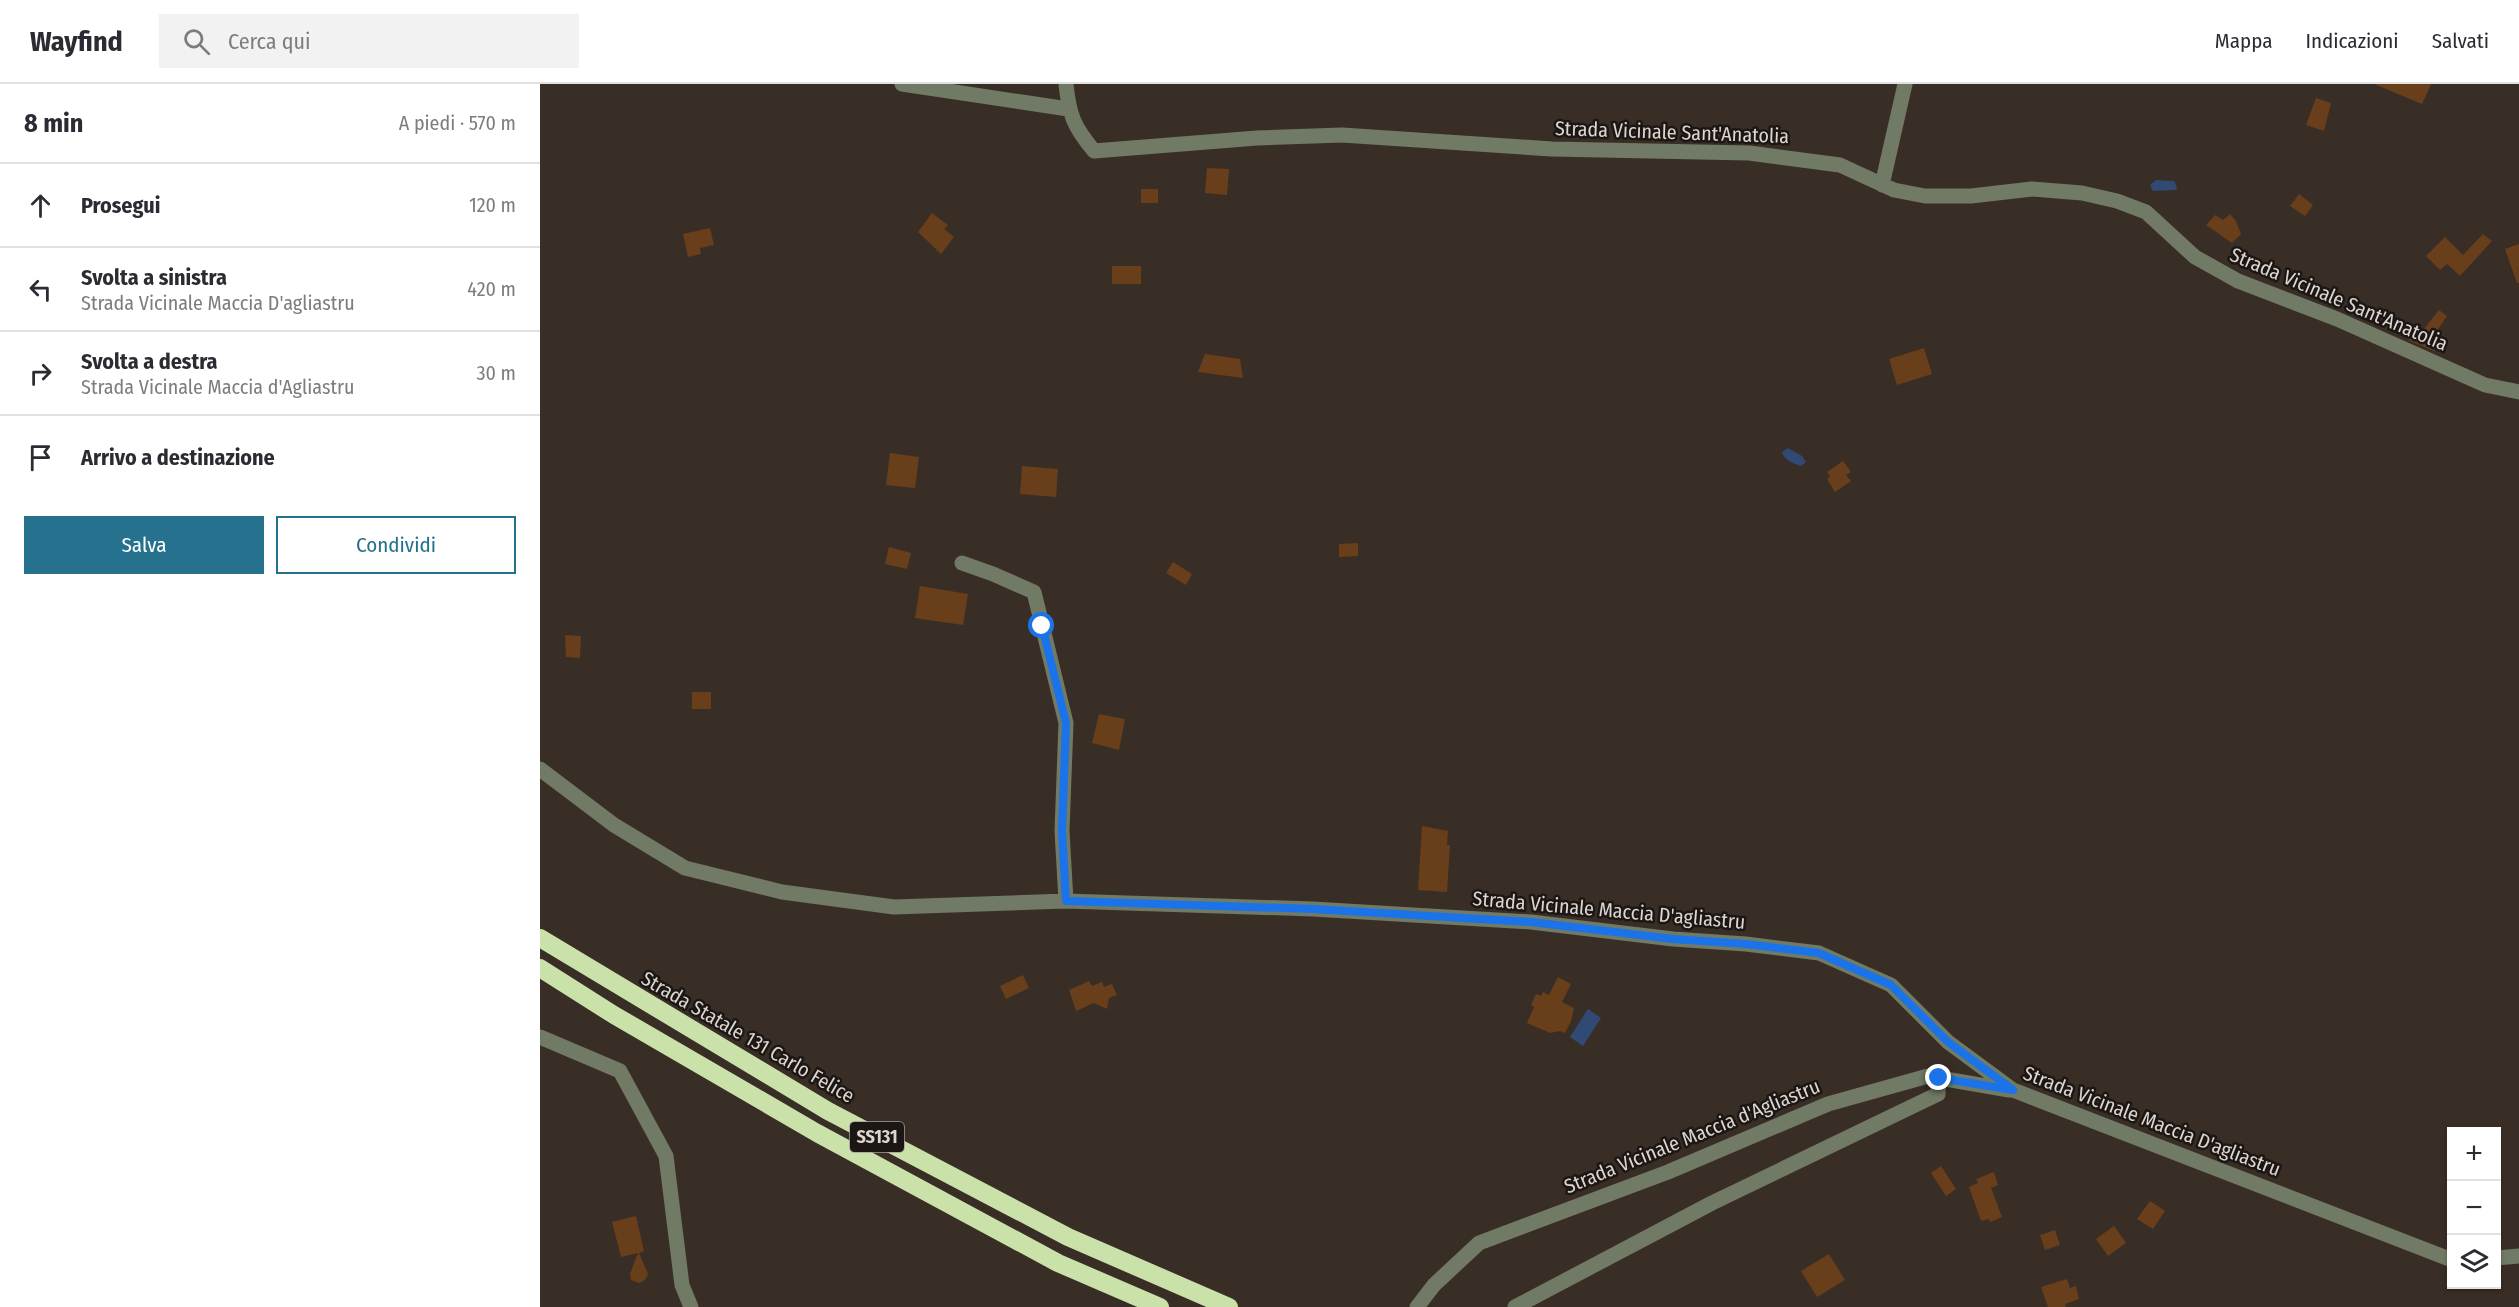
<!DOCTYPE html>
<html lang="it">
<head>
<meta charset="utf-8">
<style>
	:root { --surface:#fff; --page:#f2f2f3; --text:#2b2b33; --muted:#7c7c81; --line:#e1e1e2; --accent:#26728e }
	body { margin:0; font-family:"Fira Sans Condensed",sans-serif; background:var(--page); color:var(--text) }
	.controls { position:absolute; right:18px; bottom:18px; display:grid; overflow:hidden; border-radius:0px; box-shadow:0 2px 4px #0004 }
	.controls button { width:54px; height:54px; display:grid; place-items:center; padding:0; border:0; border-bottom:2px solid var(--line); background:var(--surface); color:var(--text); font:30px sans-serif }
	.stop { position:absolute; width:18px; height:18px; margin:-14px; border:4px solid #1a73e8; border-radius:50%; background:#fff }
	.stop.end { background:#1a73e8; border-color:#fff; box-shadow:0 2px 6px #0008 }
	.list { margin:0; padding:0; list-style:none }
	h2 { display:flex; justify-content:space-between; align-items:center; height:78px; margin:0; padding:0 24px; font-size:26px }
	h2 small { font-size:20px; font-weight:400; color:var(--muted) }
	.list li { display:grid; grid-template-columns:39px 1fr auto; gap:18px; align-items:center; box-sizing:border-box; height:84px; padding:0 24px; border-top:2px solid var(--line) }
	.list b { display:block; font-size:22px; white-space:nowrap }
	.list p { margin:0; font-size:20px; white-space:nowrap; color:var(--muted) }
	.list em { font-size:20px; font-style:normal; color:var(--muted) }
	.actions { display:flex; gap:12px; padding:18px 24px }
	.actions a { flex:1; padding:14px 0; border:2px solid var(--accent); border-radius:0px; text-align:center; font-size:21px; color:var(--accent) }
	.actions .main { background:var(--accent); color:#fff }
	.icon { flex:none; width:33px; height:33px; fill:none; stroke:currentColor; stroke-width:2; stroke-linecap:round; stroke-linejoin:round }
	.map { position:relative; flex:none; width:1979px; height:1223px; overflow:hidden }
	header { display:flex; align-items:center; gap:36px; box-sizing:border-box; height:84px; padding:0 30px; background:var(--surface); border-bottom:2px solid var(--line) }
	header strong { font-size:28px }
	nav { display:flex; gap:33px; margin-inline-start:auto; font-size:21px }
	.search { width:420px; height:54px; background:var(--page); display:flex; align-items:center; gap:15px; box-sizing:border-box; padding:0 21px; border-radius:0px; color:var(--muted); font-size:22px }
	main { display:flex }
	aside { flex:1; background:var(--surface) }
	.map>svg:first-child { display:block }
</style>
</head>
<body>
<header>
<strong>Wayfind</strong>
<div class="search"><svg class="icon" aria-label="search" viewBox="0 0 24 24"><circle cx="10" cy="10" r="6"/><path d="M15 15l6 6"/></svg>Cerca qui</div>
<nav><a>Mappa</a><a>Indicazioni</a><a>Salvati</a></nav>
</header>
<main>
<aside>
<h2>8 min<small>A piedi · 570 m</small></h2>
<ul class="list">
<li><svg class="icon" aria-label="ahead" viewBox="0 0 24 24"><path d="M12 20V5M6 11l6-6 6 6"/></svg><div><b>Prosegui</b></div><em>120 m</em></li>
<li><svg class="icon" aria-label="left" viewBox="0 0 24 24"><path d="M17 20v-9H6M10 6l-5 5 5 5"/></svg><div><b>Svolta a sinistra</b><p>Strada Vicinale Maccia D'agliastru</p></div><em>420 m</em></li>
<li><svg class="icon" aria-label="right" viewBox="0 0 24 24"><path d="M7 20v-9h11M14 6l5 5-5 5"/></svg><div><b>Svolta a destra</b><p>Strada Vicinale Maccia d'Agliastru</p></div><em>30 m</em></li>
<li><svg class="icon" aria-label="arrive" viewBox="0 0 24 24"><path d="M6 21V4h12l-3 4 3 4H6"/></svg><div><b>Arrivo a destinazione</b></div></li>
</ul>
<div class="actions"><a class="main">Salva</a><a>Condividi</a></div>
</aside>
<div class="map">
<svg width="1979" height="1223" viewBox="0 0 1979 1223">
	<rect width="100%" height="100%" fill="#392e26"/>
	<path fill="#314a74" d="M 1616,96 L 1634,97 L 1637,103 L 1636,106 L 1613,107 L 1610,101 Z
		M 1248,364 L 1262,372 L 1266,378 L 1261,382 C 1254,380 1243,375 1242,368 Z
		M 1048,925 L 1061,934 L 1043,962 L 1030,953 Z"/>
	<path fill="#693e1b" d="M 1834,0 L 1891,0 L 1882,20 Z
		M 1776,14 L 1791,19 L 1784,47 L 1766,41 Z
		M 667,84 L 689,85 L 687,111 L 665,109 Z
		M 601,105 L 618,105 L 618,119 L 601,119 Z
		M 1759,110 L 1773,121 L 1765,132 L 1750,122 Z
		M 392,129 L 408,141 L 404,145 L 414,153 L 401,170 L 378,148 Z
		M 1690,130 L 1696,137 L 1701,150 L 1692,159 L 1666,141 L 1675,131 L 1683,136 Z
		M 170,144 L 174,161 L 160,164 L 161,170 L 148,173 L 143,150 Z
		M 1943,150 L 1952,157 L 1920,192 L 1907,180 L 1900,186 L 1886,172 L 1905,153 L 1923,171 Z
		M 1979,160 L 1979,199 L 1977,199 L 1965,165 Z
		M 572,182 L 601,182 L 601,200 L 572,200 Z
		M 1899,226 L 1907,232 L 1891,256 L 1898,261 L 1894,267 L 1868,256 L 1876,245 L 1881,249 Z
		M 1384,264 L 1392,290 L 1357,301 L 1349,275 Z
		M 665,270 L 700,275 L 703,294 L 658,288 Z
		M 350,369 L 379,373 L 375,404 L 346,401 Z
		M 1303,377 L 1311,388 L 1306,391 L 1311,397 L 1295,408 L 1287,395 L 1290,393 L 1287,388 Z
		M 482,382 L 518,385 L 516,413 L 480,410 Z
		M 818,459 L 818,472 L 799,473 L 799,460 Z
		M 349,463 L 371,469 L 367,485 L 345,480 Z
		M 633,478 L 652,490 L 646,501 L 626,489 Z
		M 380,502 L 428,510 L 423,541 L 375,534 Z
		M 25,551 L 41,552 L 40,574 L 26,573 Z
		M 152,608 L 171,608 L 171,625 L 152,625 Z
		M 559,630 L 585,635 L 579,666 L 552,659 Z
		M 882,742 L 908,747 L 907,761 L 910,761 L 907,808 L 878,806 Z
		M 483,891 L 489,904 L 466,915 L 460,902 Z
		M 1018,893 L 1031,900 L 1022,918 L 1034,924 L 1031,937 L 1025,949 L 1020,947 L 1010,949 L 987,939 L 994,923 L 991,921 L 996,910 L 1001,912 L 1003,908 L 1009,911 Z
		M 549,897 L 552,902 L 562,898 L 564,903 L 572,900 L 577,911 L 569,914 L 567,925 L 554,919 L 536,927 L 529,906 Z
		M 1401,1082 L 1416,1105 L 1406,1112 L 1391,1089 Z
		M 1454,1088 L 1458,1101 L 1451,1104 L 1462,1133 L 1450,1138 L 1449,1135 L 1441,1137 L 1429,1103 L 1438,1099 L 1436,1095 Z
		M 1610,1117 L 1625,1127 L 1613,1145 L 1597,1135 Z
		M 96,1132 L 104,1167 L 99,1169 L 108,1190 L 105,1196 L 99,1199 L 91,1196 L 90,1190 L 98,1169 L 81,1173 L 72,1138 Z
		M 1574,1142 L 1586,1159 L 1568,1172 L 1556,1155 Z
		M 1515,1146 L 1520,1161 L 1505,1166 L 1500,1151 Z
		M 1289,1170 L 1305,1196 L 1277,1213 L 1261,1187 Z
		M 1527,1195 L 1530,1204 L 1536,1202 L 1539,1215 L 1525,1220 L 1526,1223 L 1508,1223 L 1501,1203 Z"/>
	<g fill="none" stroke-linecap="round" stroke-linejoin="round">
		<path stroke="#717a64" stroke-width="15" d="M 362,0 L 528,25
			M 526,0 C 529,31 534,43 554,67 L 717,54 L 802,51 L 1012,65 L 1209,69 L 1300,81 L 1354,106 L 1385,112 L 1431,112 L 1492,105 L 1542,109 L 1577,117 L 1606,128 L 1655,173 L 1698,197 L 1797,235 L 1945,301 L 1979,308
			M 1342,101 L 1365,0
			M 422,479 L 453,490 L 494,508 L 526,639 L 522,747 L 526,817
			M 0,685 L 74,741 L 145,784 L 242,808 L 354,823 L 526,817 L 773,825 L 991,838 L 1133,855 L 1206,860 L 1279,869 L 1351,901 L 1408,958 L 1473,1006 L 1912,1176
			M 0,953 L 80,987 L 126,1072 L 142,1201 L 151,1223
			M 1956,1174 L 1979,1172
			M 877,1223 L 894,1201 L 939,1159 L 1128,1088 L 1288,1020 L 1388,992 L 1469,1006
			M 975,1223 L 1172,1119 L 1398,1010 L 1399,994"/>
		<path stroke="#cbe1aa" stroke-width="18" d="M 0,854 L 288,1027 L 528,1153 L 689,1223
			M 0,884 L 74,931 L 277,1049 L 518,1179 L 620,1223"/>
	</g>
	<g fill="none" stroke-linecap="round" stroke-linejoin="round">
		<path stroke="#1a73e8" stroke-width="8" d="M 502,542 L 526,639 L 522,747 L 526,817 L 773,825 L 991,838 L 1133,855 L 1206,860 L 1279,869 L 1351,901 L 1408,958 L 1473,1006 L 1399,994"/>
	</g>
	<g text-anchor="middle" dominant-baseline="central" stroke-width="5" stroke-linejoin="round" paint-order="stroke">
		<rect fill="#1c1714" stroke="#a29c98" stroke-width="1.5" x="310" y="1038" width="54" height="30" rx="4.5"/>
		<g font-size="18" font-weight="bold" fill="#dcd5d0">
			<text x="337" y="1053">SS131</text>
		</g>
		<g font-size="20" fill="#dcd5d0" stroke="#1c1714">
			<text transform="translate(1132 48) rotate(2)">Strada Vicinale Sant'Anatolia</text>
			<text transform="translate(1799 215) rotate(23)">Strada Vicinale Sant'Anatolia</text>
			<text transform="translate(1069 826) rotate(5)">Strada Vicinale Maccia D'agliastru</text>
			<text transform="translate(208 953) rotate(30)">Strada Statale 131 Carlo Felice</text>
			<text transform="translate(1612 1037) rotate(21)">Strada Vicinale Maccia D'agliastru</text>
			<text transform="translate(1152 1052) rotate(-22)">Strada Vicinale Maccia d'Agliastru</text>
		</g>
	</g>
</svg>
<div class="controls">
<button>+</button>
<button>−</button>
<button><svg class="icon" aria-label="layers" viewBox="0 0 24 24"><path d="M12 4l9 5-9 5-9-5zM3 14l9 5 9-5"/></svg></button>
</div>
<div class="stop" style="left:502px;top:542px"></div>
<div class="stop end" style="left:1399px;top:994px"></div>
</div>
</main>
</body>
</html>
